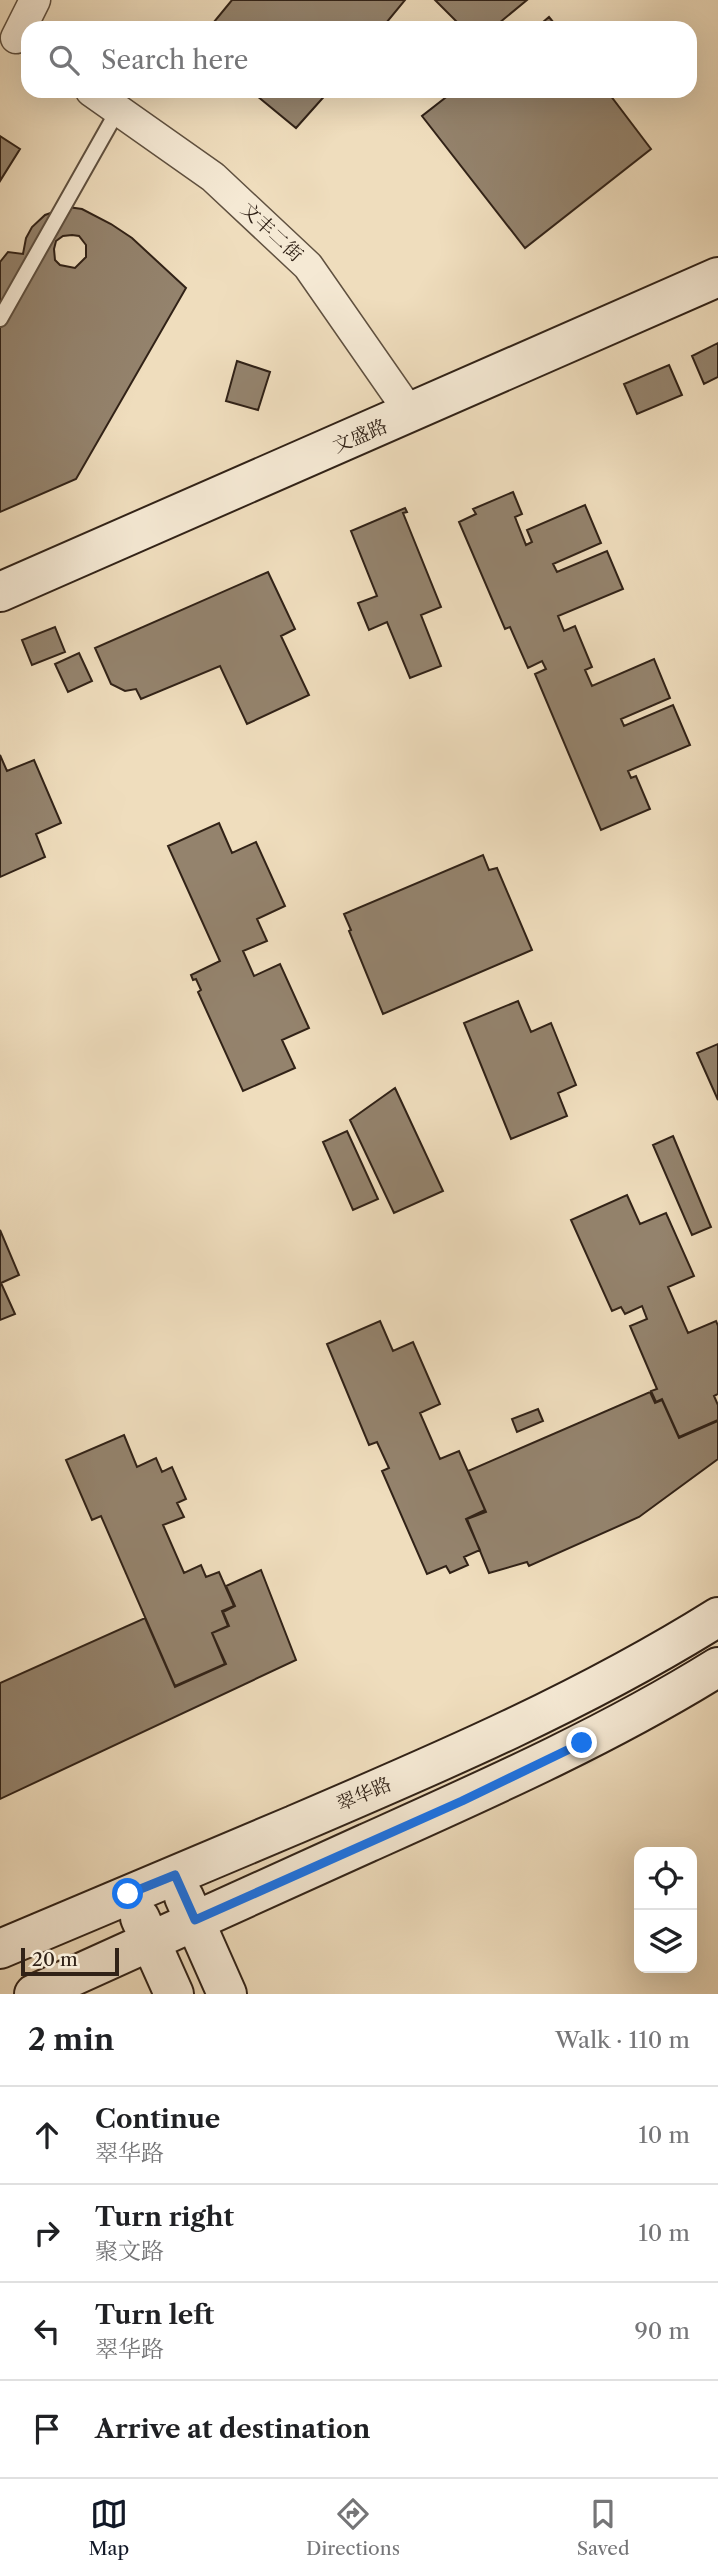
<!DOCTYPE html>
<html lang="en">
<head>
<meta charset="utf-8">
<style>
	:root { --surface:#fff; --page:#f6f6f6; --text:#202124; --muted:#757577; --line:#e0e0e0; --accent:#111827 }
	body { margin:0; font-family:"Libre Caslon Text","Noto Serif SC",serif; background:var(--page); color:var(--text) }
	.controls { position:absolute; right:21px; bottom:21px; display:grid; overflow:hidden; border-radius:14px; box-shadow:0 7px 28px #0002 }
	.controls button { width:63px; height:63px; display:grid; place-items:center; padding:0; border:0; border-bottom:2px solid var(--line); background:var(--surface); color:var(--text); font:35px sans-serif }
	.scale { position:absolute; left:21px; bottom:18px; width:98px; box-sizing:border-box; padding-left:7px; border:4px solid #312217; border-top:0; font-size:19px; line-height:24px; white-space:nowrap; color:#312217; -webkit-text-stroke:5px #f5e9d4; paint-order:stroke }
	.stop { position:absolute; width:21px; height:21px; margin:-16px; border:5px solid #1a73e8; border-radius:50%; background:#fff }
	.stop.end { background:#1a73e8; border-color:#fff; box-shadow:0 2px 7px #0008 }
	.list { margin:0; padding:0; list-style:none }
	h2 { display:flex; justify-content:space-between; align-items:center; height:91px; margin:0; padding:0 28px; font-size:30px }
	h2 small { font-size:23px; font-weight:400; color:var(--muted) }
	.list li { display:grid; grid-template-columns:46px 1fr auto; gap:21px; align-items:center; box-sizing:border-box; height:98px; padding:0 28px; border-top:2px solid var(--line) }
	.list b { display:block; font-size:26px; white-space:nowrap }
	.list p { margin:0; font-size:23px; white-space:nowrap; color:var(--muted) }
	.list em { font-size:23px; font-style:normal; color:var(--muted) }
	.icon { flex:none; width:38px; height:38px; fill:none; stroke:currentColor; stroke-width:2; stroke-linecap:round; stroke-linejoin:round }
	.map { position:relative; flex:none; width:718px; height:1994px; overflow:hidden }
	.search { position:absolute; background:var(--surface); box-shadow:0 7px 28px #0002; left:21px; right:21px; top:21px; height:77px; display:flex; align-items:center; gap:18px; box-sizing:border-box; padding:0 24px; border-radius:21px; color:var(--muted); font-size:26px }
	.sheet { height:483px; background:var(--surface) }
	nav { display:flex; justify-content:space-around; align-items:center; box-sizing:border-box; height:98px; border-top:2px solid var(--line); background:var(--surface); font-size:19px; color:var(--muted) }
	nav a { display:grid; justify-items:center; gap:4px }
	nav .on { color:var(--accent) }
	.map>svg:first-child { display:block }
</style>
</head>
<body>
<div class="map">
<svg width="718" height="1994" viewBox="0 0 718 1994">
	<rect width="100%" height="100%" fill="#efddbd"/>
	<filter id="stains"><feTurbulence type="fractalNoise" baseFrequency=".00286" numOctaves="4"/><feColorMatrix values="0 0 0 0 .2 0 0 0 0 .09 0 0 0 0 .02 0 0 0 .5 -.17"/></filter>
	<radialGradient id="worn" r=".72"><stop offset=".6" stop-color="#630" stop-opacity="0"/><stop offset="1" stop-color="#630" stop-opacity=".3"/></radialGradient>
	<path fill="#94836d" stroke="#312217" stroke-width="2" fill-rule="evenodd" d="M 232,0 L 405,0 L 382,28 L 209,28 Z
		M 435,0 L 527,0 L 493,28 L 463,28 Z
		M 549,17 L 558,28 L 535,28 L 536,28 Z
		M 251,91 L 329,91 L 296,128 Z
		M 454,91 L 607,91 L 651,149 L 525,248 L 422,116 Z
		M 0,136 L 20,149 L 0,181 Z
		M 68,207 L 82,209 L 111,224 L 132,238 L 186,288 L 76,479 L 0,512 L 0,262 L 8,252 L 23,254 L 26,238 L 32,227 L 45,215 ZM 72,235 L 79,236 L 86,245 L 86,257 L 75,268 L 60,265 L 55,260 L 54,249 L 56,241 L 63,236 Z
		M 718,343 L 718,377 L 704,384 L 692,356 Z
		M 237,361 L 270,372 L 258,410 L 226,401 Z
		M 669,365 L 682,395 L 637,414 L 624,384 Z
		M 513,492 L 522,514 L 515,517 L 526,545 L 532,542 L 527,530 L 585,505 L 601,543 L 553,564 L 557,572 L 607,551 L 623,589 L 558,616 L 564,631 L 575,626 L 592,667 L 585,670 L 592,686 L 654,659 L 670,698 L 621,719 L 624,726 L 673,705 L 690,745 L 628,771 L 631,778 L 636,776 L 650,809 L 601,830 L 535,674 L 546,669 L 542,661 L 528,668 L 510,627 L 505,629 L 459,522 L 476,514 L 473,509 Z
		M 405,508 L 407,512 L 403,513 L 441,607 L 421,615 L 441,666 L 410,678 L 387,622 L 369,630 L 358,603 L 377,596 L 351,531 Z
		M 268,572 L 295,629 L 281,636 L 309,695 L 247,724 L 220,666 L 141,699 L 136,689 L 125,691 L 111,684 L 95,648 Z
		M 55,627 L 65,652 L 32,665 L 22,640 Z
		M 79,653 L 92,681 L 68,692 L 55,664 Z
		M 0,755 L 7,771 L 34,760 L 61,823 L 36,834 L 45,857 L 0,877 Z
		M 219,823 L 232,853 L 256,842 L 285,906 L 257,919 L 267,941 L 243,951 L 254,976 L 280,964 L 309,1028 L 282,1040 L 295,1068 L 243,1091 L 198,992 L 201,990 L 196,979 L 193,980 L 191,975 L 220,961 L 168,846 Z
		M 483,855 L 489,870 L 497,868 L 532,950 L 383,1014 L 349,931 L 351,930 L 344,914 Z
		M 518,1001 L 531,1032 L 551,1023 L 576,1085 L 558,1093 L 567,1116 L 511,1139 L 464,1023 Z
		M 718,1044 L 718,1100 L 697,1053 Z
		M 395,1088 L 443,1191 L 394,1213 L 350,1120 Z
		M 347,1131 L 378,1199 L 353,1210 L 323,1142 Z
		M 673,1136 L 711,1227 L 692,1235 L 653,1145 Z
		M 627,1195 L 640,1224 L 666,1213 L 694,1276 L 668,1287 L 688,1333 L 716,1321 L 718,1326 L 718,1394 L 714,1396 L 718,1405 L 718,1420 L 679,1437 L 662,1399 L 656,1402 L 651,1391 L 657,1389 L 630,1326 L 647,1319 L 642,1306 L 625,1314 L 621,1307 L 612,1311 L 571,1220 Z
		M 0,1230 L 19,1275 L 1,1283 L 15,1314 L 0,1320 Z
		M 380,1321 L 393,1351 L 413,1342 L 440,1404 L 420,1413 L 440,1459 L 459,1451 L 485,1510 L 466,1519 L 480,1550 L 464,1557 L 468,1565 L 450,1573 L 446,1566 L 427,1574 L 382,1471 L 389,1468 L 377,1442 L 369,1445 L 327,1344 Z
		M 650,1392 L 655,1403 L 662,1400 L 679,1438 L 718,1421 L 718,1459 L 639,1517 L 529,1566 L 527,1562 L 489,1573 L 467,1519 L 486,1512 L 468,1471 Z
		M 538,1409 L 543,1421 L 517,1432 L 512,1419 Z
		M 124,1435 L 137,1467 L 156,1458 L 162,1472 L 172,1467 L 186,1499 L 177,1503 L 184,1517 L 163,1525 L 184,1573 L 201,1565 L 206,1577 L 219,1572 L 234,1606 L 222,1611 L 228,1626 L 212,1633 L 225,1664 L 175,1686 L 101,1516 L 92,1520 L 66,1460 Z
		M 261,1570 L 296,1660 L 0,1799 L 0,1683 L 145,1618 L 175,1687 L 226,1664 L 212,1633 L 229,1626 L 223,1612 L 235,1606 L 226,1586 Z"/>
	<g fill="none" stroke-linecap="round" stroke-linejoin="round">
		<defs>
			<path id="lane" d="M 0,319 L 118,110"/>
			<path id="street" d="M 16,38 L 35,0
				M 91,91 L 213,177 L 308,266 L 411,414"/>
			<path id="secondary" d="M 0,592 L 718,277
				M 184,1897 L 227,1994
				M 140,1918 L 174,1994
				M 0,1949 C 98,1907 196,1866 294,1825 C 439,1763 584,1701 718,1617
				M 34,1994 C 145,1943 256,1893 367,1843 C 487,1789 607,1736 718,1667"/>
		</defs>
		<use href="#lane" stroke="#605140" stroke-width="18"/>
		<use href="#street" stroke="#605140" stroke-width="33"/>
		<use href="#secondary" stroke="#312217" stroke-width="42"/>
		<use href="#lane" stroke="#f5e9d4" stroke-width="14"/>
		<use href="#street" stroke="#f5e9d4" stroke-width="30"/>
		<use href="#secondary" stroke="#f5e9d4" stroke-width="38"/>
	</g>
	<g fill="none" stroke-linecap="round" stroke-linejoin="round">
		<path stroke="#1a73e8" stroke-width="9" d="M 128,1894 L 175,1875 L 195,1920 L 462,1801 L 582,1743"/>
	</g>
	<g text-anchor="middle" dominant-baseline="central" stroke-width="5" stroke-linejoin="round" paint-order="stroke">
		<g font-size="19" fill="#312217" stroke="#f5e9d4">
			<text transform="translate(272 232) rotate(43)">文丰二街</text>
			<text transform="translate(360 436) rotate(-23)">文盛路</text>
			<text transform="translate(364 1794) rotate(-23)">翠华路</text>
		</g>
	</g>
	<rect width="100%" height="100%" filter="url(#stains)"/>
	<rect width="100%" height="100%" fill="url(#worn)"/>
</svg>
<div class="controls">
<button><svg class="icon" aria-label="locate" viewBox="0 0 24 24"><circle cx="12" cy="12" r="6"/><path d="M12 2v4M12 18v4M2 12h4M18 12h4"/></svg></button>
<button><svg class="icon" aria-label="layers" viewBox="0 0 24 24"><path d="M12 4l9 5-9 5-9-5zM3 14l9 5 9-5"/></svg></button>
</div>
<div class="scale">20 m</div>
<div class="stop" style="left:128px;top:1894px"></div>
<div class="stop end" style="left:582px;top:1743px"></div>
<div class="search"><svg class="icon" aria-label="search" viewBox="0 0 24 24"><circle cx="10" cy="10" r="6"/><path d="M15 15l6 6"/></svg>Search here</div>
</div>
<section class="sheet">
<h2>2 min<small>Walk · 110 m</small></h2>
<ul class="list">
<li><svg class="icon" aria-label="ahead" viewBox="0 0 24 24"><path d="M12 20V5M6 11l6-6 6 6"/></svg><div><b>Continue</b><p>翠华路</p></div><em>10 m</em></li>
<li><svg class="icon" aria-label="right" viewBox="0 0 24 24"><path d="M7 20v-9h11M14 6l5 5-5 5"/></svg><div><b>Turn right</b><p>聚文路</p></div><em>10 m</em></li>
<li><svg class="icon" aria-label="left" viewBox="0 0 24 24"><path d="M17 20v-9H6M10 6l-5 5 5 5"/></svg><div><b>Turn left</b><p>翠华路</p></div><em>90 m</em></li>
<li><svg class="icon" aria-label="arrive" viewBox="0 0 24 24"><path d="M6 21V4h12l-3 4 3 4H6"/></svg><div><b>Arrive at destination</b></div></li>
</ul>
</section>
<nav>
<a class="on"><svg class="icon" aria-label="map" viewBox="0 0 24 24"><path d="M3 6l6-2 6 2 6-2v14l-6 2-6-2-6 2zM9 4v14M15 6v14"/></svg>Map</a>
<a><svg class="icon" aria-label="directions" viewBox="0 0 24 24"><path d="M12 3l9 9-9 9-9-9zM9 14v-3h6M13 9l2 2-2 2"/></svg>Directions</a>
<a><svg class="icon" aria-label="saved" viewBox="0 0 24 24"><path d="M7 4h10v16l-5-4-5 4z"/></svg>Saved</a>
</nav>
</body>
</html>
